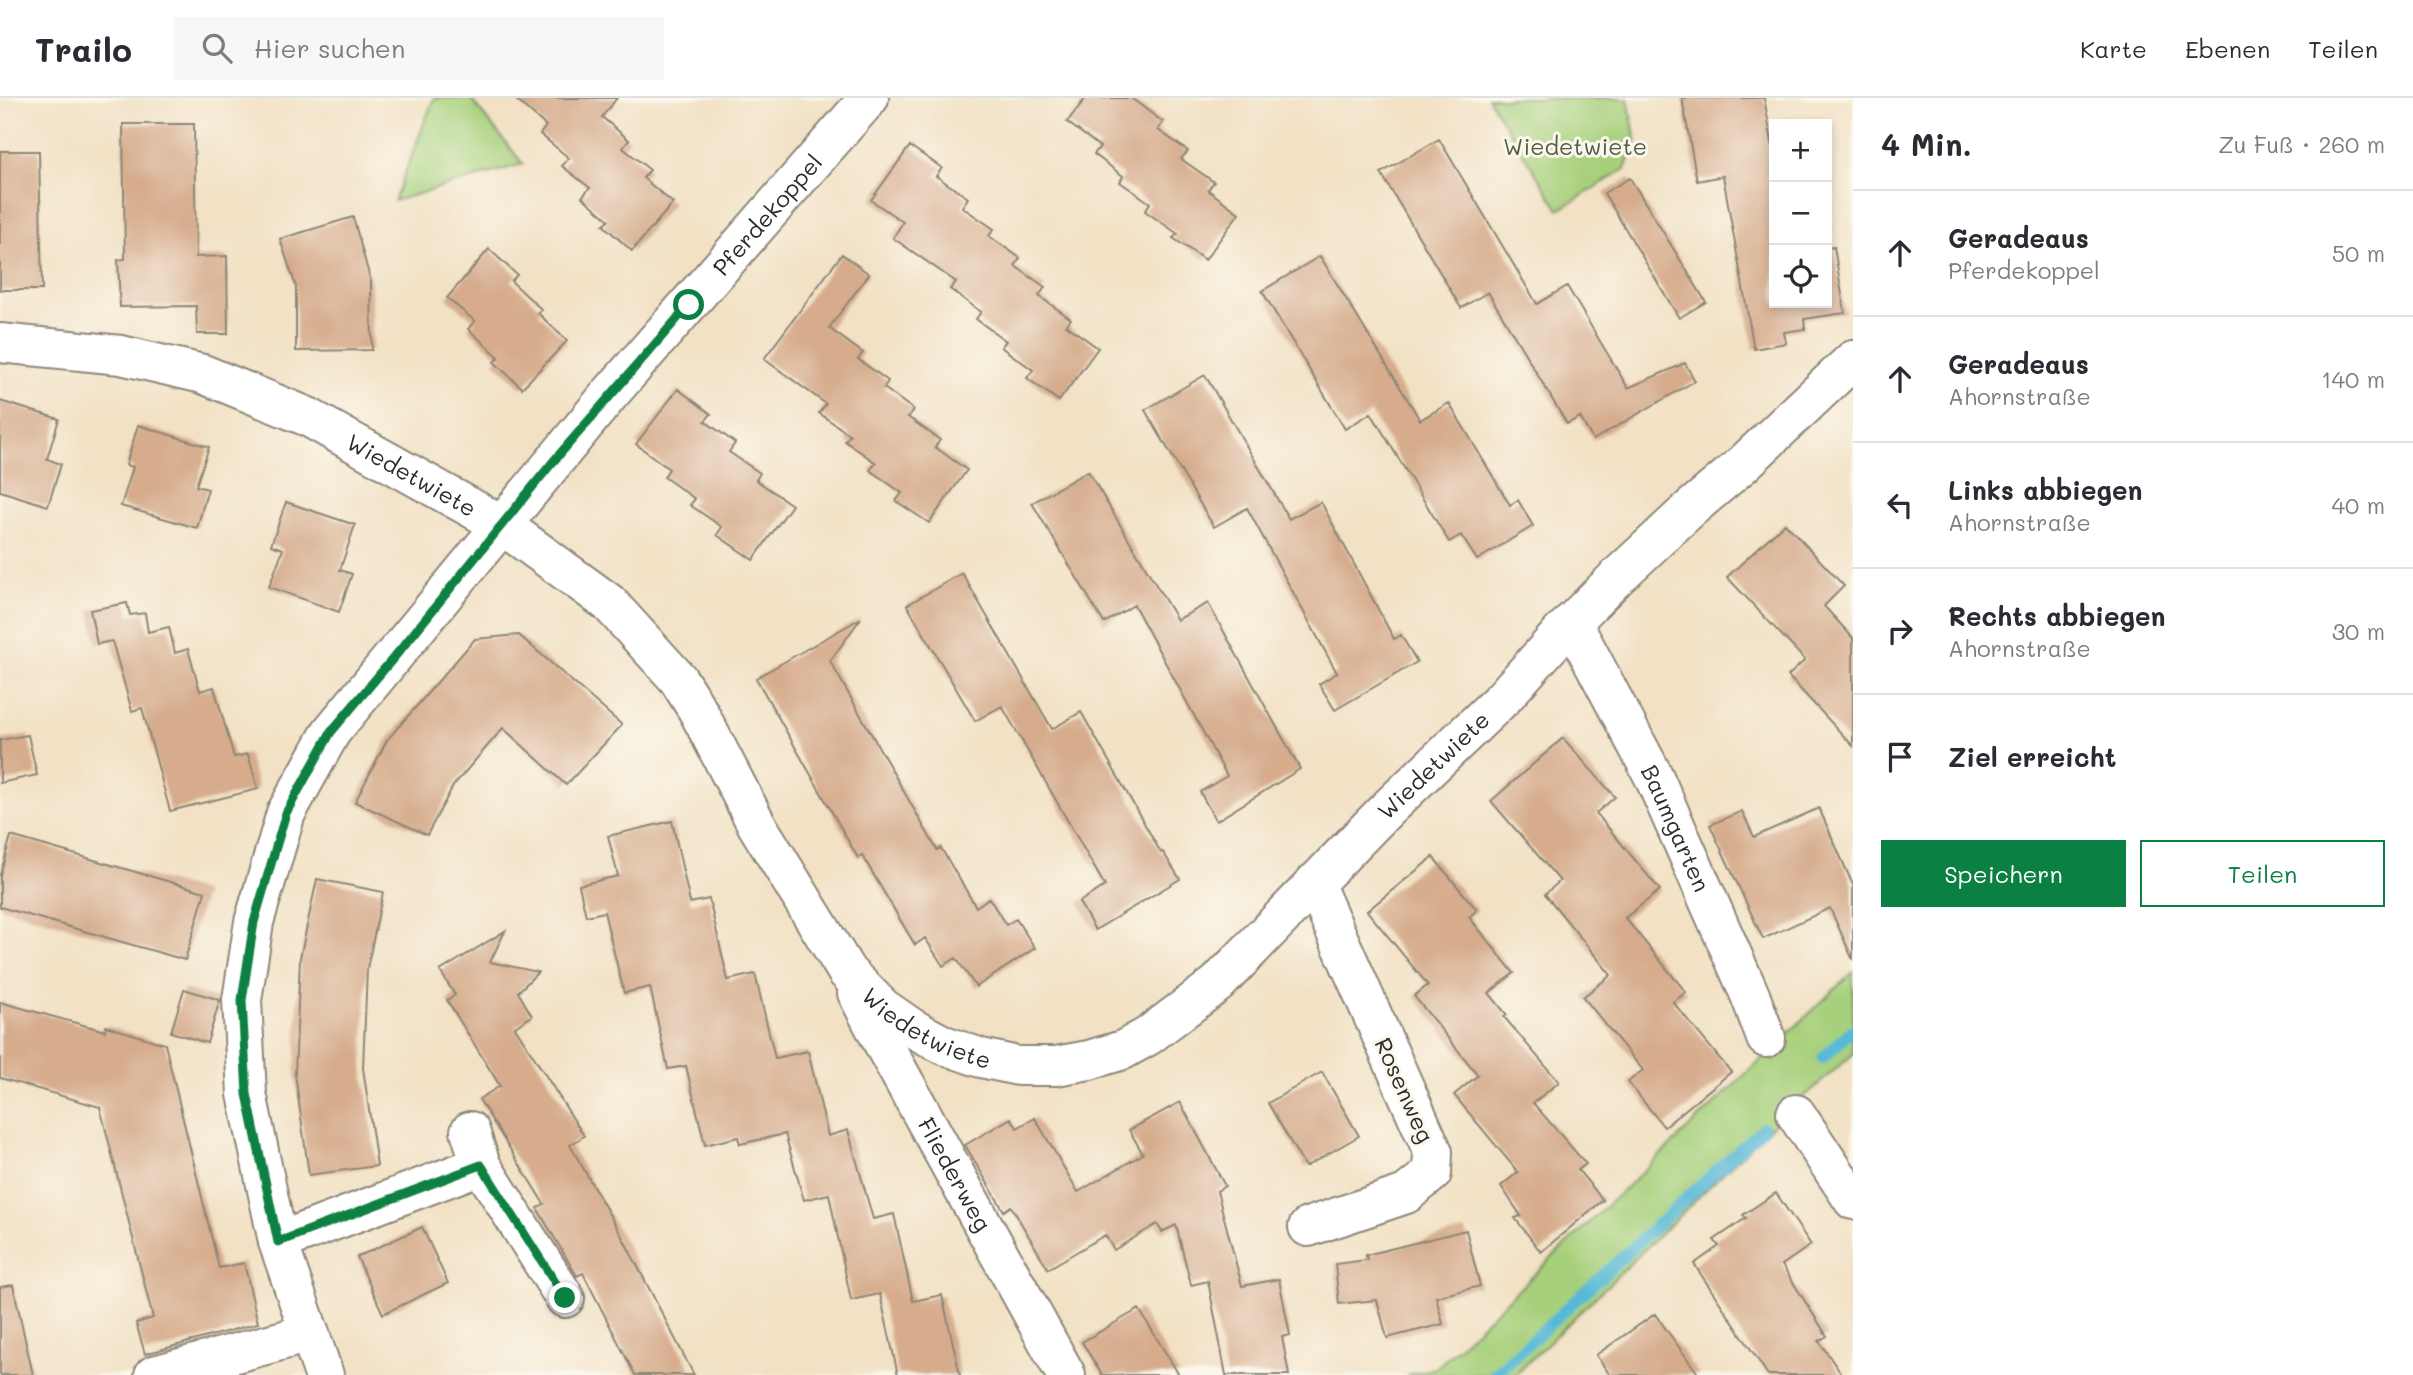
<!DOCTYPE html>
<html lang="de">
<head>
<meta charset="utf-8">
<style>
	:root { --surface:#fff; --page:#f7f7f7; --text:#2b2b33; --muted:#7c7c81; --line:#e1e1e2; --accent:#0b8043 }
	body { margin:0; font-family:Mali,sans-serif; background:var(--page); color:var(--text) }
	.controls { position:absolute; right:21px; top:21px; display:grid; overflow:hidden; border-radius:0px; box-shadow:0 4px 10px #0003 }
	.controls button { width:63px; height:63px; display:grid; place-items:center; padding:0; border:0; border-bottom:2px solid var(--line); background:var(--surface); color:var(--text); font:35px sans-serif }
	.stop { position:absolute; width:21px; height:21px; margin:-16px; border:5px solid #0b8043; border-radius:50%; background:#fff }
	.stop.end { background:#0b8043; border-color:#fff; box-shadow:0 2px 7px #0008 }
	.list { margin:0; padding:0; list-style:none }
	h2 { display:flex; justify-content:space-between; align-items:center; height:91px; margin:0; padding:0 28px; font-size:30px }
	h2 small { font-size:23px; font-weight:400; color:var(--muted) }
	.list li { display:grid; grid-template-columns:46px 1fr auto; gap:21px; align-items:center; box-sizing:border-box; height:126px; padding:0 28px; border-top:2px solid var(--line) }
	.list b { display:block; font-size:26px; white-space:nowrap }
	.list p { margin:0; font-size:23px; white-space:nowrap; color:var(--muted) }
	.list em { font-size:23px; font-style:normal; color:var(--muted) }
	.actions { display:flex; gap:14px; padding:21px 28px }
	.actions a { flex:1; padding:16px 0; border:2px solid var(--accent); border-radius:0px; text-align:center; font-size:24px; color:var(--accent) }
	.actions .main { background:var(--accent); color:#fff }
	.icon { flex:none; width:38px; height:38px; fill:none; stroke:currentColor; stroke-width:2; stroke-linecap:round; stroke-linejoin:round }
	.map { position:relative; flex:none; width:1853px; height:1277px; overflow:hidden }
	header { display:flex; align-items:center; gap:42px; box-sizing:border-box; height:98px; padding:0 35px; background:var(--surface); border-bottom:2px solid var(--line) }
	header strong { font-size:33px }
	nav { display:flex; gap:38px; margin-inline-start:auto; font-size:24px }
	.search { width:490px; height:63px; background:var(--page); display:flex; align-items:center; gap:18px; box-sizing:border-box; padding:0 24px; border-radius:0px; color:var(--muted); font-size:26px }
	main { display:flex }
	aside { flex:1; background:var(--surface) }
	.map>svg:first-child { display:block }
</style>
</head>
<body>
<header>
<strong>Trailo</strong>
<div class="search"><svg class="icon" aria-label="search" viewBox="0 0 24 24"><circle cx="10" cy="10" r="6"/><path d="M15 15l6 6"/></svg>Hier suchen</div>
<nav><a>Karte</a><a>Ebenen</a><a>Teilen</a></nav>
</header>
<main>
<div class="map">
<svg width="1853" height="1277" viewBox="0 0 1853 1277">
	<rect width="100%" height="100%" fill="#fbf7ec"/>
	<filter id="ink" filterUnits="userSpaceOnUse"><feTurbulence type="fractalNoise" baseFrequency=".0143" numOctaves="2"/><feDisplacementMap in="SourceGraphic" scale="14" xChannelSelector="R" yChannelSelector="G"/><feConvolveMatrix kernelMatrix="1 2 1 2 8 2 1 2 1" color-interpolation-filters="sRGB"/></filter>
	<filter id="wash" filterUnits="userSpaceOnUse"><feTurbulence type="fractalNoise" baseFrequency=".00686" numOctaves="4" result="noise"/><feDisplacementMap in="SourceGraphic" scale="28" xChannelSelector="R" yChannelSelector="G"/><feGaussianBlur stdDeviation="1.57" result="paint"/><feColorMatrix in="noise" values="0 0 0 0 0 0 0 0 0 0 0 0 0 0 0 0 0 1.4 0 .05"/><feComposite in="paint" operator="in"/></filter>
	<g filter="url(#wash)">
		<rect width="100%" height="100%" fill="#f2e1c4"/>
		<path fill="#a7d07c" stroke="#697e54" stroke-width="2" d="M 434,0 L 470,0 L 523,66 L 394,103 Z
			M 1488,0 L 1628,0 L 1636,43 L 1625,71 L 1559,112 Z
			M 1853,874 L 1853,956 L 1781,1019 L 1515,1277 L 1407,1277 L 1436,1270 Z"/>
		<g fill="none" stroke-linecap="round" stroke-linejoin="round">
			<path stroke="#57b9d6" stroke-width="12" d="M 1823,960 L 1853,931
				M 1494,1277 L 1763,1030"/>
		</g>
		<g id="blocks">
			<path fill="#d6ac8c" d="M 514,0 L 617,0 L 602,19 L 629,42 L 623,50 L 650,72 L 643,80 L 673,105 L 632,153 L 603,127 L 609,122 L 582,99 L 590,90 L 562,68 L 569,60 L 540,36 L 546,28 Z
				M 1086,0 L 1131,0 L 1163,24 L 1158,32 L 1188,53 L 1181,61 L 1214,84 L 1208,92 L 1239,115 L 1205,162 L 1173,140 L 1178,136 L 1145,113 L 1150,105 L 1120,84 L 1123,78 L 1094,56 L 1100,49 L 1067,24 Z
				M 1682,0 L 1764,0 L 1774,55 L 1774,205 L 1827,205 L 1827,150 L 1834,149 L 1845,215 L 1804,221 L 1805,231 L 1784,234 L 1786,245 L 1754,251 L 1723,78 L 1697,83 Z
				M 123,26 L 194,26 L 196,159 L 227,158 L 228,236 L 197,236 L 196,208 L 120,209 L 118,162 L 125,161 Z
				M 1439,41 L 1537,206 L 1567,188 L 1628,290 L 1685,265 L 1695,283 L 1593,342 L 1580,319 L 1567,326 L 1488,194 L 1461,210 L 1381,75 Z
				M 910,48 L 942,70 L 936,78 L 968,100 L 962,109 L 994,131 L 989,138 L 1020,160 L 1015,168 L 1045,189 L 1039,198 L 1071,221 L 1066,227 L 1098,250 L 1059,303 L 1027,280 L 1033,272 L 1001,249 L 1006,243 L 976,221 L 981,214 L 950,191 L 956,184 L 893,140 L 903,124 L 871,102 Z
				M 0,53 L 39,53 L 42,192 L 0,192 Z
				M 1630,80 L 1706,204 L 1679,220 L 1604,95 Z
				M 353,119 L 371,184 L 372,252 L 296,253 L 296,189 L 280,141 Z
				M 489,151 L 517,177 L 511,183 L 542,212 L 538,215 L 567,243 L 522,290 L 494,264 L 499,259 L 468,231 L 475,223 L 447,200 Z
				M 842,156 L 869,176 L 829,230 L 863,255 L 858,261 L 888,283 L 884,290 L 914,312 L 908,319 L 940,342 L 935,349 L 967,372 L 929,425 L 896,403 L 902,395 L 870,372 L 876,365 L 845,343 L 850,337 L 819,315 L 826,306 L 764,261 Z
				M 1320,158 L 1420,322 L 1449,305 L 1510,407 L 1518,402 L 1533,428 L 1477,462 L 1461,437 L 1449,444 L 1371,315 L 1345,331 L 1262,193 Z
				M 1205,277 L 1289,421 L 1321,404 L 1394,541 L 1401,537 L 1417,564 L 1335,612 L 1319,586 L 1337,575 L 1247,410 L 1214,429 L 1145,312 Z
				M 678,291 L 711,316 L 705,323 L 735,345 L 729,354 L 760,375 L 756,382 L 792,407 L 753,462 L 717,437 L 722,429 L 690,407 L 695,401 L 664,379 L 669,371 L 636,346 Z
				M 0,303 L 59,321 L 47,361 L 61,366 L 48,408 L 0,393 Z
				M 138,327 L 209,349 L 196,388 L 208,391 L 197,430 L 121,408 L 133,369 L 126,367 Z
				M 1088,373 L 1177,522 L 1208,505 L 1300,671 L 1216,723 L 1200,694 L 1227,678 L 1134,507 L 1104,525 L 1032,405 Z
				M 286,404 L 355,427 L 340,472 L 352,476 L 339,514 L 269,489 L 283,451 L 271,447 Z
				M 1785,425 L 1844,488 L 1824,508 L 1853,540 L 1853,648 L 1788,578 L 1805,562 L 1727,479 Z
				M 962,475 L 1052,631 L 1081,614 L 1161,755 L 1163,754 L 1180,781 L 1095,832 L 1079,804 L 1105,788 L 1002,608 L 975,623 L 907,507 Z
				M 127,505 L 130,517 L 145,515 L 148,534 L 169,529 L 175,555 L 188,551 L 200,593 L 214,589 L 234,659 L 248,656 L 258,691 L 170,713 L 142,610 L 132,613 L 112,543 L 97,546 L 90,512 Z
				M 861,520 L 830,563 L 937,752 L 941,750 L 976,809 L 989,800 L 1006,827 L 1016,821 L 1035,850 L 976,889 L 956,860 L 943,868 L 925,840 L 915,847 L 862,757 L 858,760 L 756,580 Z
				M 519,537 L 622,627 L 566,687 L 503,630 L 453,688 L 427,737 L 355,704 L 387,642 L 475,541 Z
				M 28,637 L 37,677 L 0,685 L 0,642 Z
				M 1563,640 L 1615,699 L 1596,715 L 1660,792 L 1625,820 L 1686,894 L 1673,904 L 1731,974 L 1664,1029 L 1628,984 L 1643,972 L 1583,899 L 1611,877 L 1545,796 L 1560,783 L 1491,703 Z
				M 1819,710 L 1853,787 L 1853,862 L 1830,810 L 1763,841 L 1710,727 L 1742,713 L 1754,739 Z
				M 672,723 L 690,805 L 709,801 L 728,882 L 755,876 L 775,960 L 808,953 L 828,1038 L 848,1032 L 873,1121 L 894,1116 L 913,1203 L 942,1197 L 960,1277 L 898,1277 L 880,1196 L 851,1202 L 829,1096 L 804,1102 L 785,1036 L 740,1046 L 738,1039 L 705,1047 L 686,968 L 668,971 L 650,889 L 624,895 L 604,814 L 586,818 L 579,787 L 618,778 L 608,738 Z
				M 11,738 L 205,794 L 185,862 L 0,809 L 0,777 Z
				M 1433,759 L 1477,812 L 1469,819 L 1514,875 L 1489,895 L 1507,917 L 1504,919 L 1559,984 L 1533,1005 L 1586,1066 L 1578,1072 L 1603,1102 L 1541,1154 L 1515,1120 L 1521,1118 L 1501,1088 L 1518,1074 L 1454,997 L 1478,977 L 1414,898 L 1428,887 L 1367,813 Z
				M 317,781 L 383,794 L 367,871 L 363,970 L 377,1068 L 309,1077 L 295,976 L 300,860 Z
				M 505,833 L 490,864 L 538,874 L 518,894 L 532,918 L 515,929 L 584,1038 L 570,1047 L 625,1144 L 694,1277 L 635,1277 L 583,1175 L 577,1178 L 537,1110 L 544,1106 L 479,1001 L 500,988 L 447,902 L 455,897 L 440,873 Z
				M 184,891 L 220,902 L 207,945 L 171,934 Z
				M 0,904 L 105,933 L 106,928 L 165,946 L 219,1170 L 244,1165 L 258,1225 L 145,1256 L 136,1225 L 153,1220 L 100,1009 L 0,980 Z
				M 1322,974 L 1359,1038 L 1305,1069 L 1268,1005 Z
				M 1180,1004 L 1225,1088 L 1217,1093 L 1242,1188 L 1279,1181 L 1290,1237 L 1282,1239 L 1289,1277 L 1226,1277 L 1208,1183 L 1191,1187 L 1176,1127 L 1162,1134 L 1157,1126 L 1114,1152 L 1105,1137 L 1048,1171 L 1011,1108 L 1004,1113 L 965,1047 L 1011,1020 L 1017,1030 L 1035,1020 L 1078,1094 L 1143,1056 L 1129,1032 Z
				M 1776,1095 L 1811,1147 L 1782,1167 L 1827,1238 L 1819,1243 L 1842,1277 L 1768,1277 L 1694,1166 L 1719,1148 L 1714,1142 L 1746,1120 L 1743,1117 Z
				M 422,1129 L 448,1185 L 383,1216 L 357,1159 Z
				M 1466,1132 L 1480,1188 L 1436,1199 L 1443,1226 L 1387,1240 L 1377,1202 L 1339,1206 L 1335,1166 L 1367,1162 L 1366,1157 Z
				M 13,1187 L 33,1277 L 0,1277 L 0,1189 Z
				M 1139,1211 L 1179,1277 L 1102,1277 L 1082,1244 Z
				M 1655,1216 L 1699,1277 L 1610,1277 L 1596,1257 Z"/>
		</g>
	</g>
	<g filter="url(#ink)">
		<use href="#blocks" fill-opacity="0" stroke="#8e8678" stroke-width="2"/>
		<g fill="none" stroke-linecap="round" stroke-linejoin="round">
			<defs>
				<g id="minor">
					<path id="s1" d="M 0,245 L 121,257 L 203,276 L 308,319 L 502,427 L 609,505 L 678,581 L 698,613 L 757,727 L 847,874 L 883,910 L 912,930 L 944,947 L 981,960 L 1018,968 L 1056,968 L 1089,962 L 1123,952 L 1148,938 L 1217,886 L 1385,713 L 1503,600 L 1561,535 L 1616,480 L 1690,411 L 1742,367 L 1853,262"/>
					<path id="s2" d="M 1572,524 L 1653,677 L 1750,897 L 1766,940"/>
					<path id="s3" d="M 857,895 L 885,949 L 1066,1277"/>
					<path d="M 1796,1016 L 1853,1102"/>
					<path d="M 470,1033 L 481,1067"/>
					<path d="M 1308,1129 L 1406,1096 L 1432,1075 L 1433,1054 L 1314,785"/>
					<path d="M 278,1144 L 481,1067 L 565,1200"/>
					<path d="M 154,1277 L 310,1235"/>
					<path id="s4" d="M 324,1277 L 278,1144 L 247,996 L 242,902 L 254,824 L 286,715 L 331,634 L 609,297 L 869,0"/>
				</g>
			</defs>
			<use href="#minor" stroke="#8e8678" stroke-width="42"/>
			<use href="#minor" stroke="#fff" stroke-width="38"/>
		</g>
	</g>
	<g fill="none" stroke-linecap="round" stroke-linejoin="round" filter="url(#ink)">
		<path stroke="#0b8043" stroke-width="9" d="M 565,1200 L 481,1067 L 278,1144 L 247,996 L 242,902 L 254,824 L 286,715 L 331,634 L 401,551 L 552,365 L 689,207"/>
	</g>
	<g text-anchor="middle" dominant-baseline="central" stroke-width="6" stroke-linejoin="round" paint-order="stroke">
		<g font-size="23" fill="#505d43" stroke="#fbf7ec">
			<text x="1575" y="48">Wiedetwiete</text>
		</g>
		<g font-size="23" fill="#2b2b2b" stroke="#fbf7ec">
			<text stroke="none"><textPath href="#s4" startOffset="1348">Pferdekoppel</textPath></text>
			<text stroke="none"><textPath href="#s1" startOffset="438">Wiedetwiete</textPath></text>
			<text stroke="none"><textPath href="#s1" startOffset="1844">Wiedetwiete</textPath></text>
			<text stroke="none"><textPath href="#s2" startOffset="231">Baumgarten</textPath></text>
			<text stroke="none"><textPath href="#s1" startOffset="1214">Wiedetwiete</textPath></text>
			<text transform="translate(1405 992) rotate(66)">Rosenweg</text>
			<text stroke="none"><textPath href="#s3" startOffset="206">Fliederweg</textPath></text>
		</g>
	</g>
</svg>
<div class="controls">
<button>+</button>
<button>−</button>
<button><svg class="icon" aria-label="locate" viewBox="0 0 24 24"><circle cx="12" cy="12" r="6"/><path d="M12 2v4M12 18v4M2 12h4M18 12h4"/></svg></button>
</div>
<div class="stop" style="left:689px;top:207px"></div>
<div class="stop end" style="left:565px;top:1200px"></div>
</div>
<aside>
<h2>4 Min.<small>Zu Fuß · 260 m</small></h2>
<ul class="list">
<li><svg class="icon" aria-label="ahead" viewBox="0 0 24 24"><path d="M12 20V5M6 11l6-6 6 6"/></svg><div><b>Geradeaus</b><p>Pferdekoppel</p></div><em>50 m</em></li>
<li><svg class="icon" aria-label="ahead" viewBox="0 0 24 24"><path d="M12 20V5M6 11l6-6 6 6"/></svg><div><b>Geradeaus</b><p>Ahornstraße</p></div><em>140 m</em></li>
<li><svg class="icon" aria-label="left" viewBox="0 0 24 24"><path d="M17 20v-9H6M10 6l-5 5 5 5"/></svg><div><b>Links abbiegen</b><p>Ahornstraße</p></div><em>40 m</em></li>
<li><svg class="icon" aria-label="right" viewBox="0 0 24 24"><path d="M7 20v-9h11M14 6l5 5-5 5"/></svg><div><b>Rechts abbiegen</b><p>Ahornstraße</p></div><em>30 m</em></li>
<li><svg class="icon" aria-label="arrive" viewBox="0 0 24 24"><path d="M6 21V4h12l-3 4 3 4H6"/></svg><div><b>Ziel erreicht</b></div></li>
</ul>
<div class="actions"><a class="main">Speichern</a><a>Teilen</a></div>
</aside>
</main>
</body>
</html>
